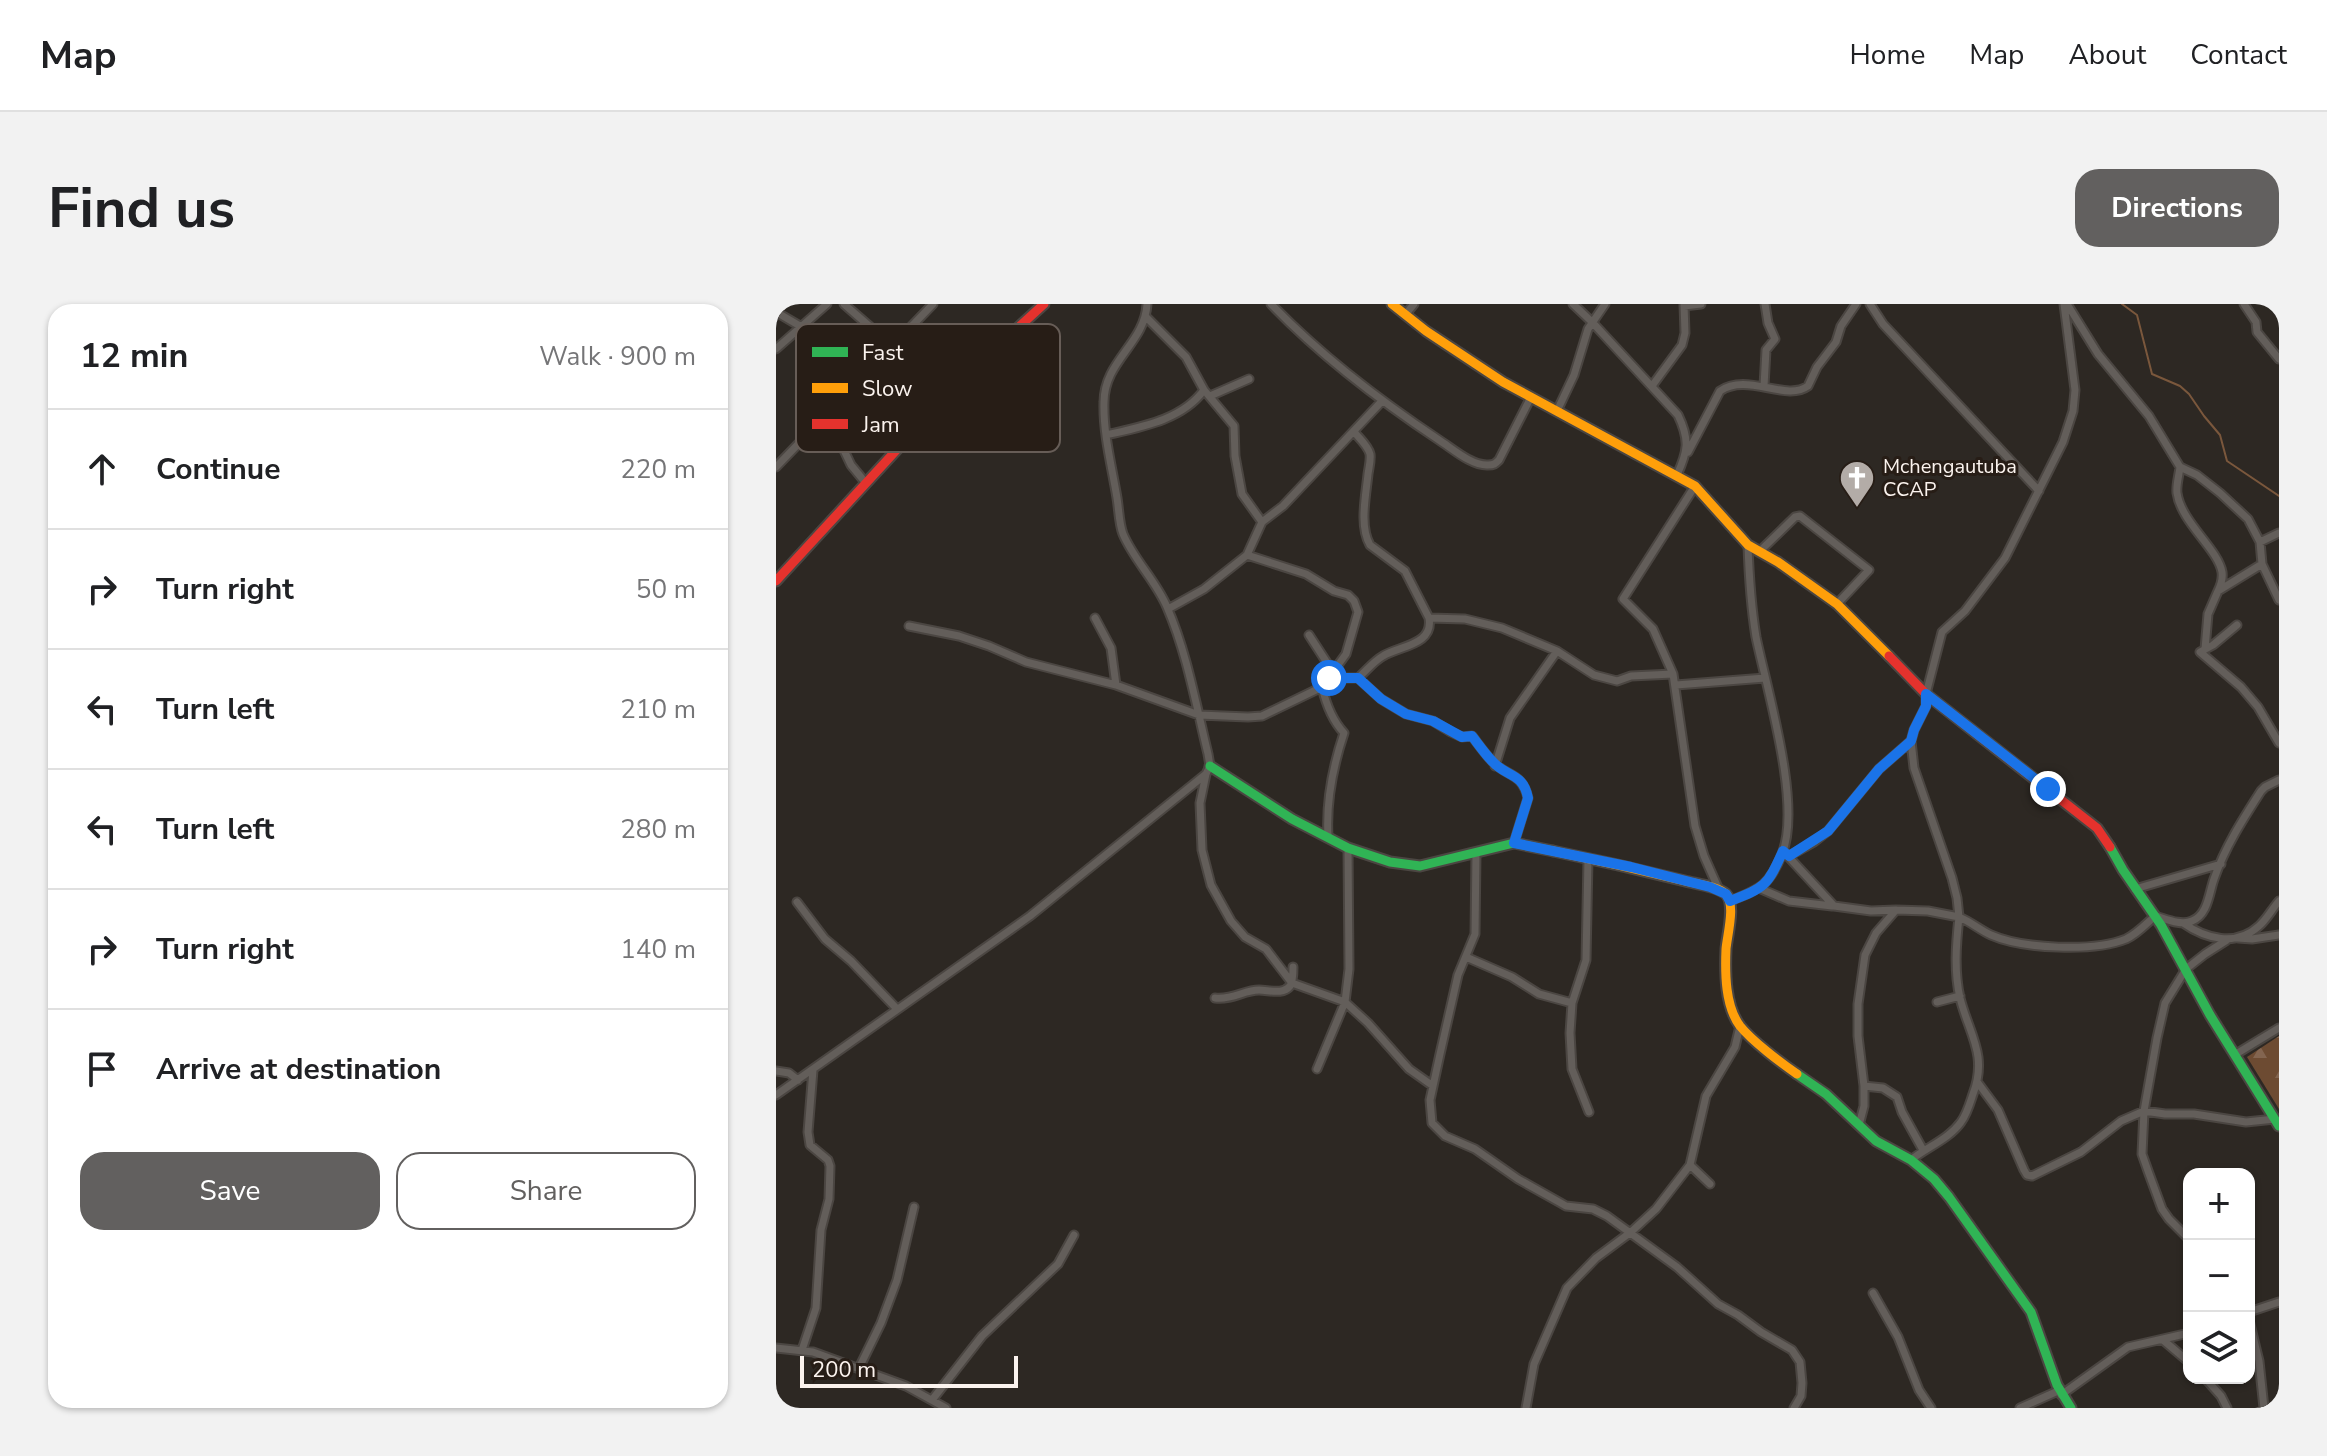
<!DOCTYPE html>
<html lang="en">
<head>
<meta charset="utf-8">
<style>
	:root { --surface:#fff; --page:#f2f2f2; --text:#202124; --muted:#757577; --line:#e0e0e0; --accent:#62605f }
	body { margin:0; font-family:"Nunito Sans",sans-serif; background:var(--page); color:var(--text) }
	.controls { position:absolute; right:24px; bottom:24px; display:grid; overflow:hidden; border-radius:16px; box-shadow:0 2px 6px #0004 }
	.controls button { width:72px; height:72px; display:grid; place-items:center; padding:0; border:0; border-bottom:2px solid var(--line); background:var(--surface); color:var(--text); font:40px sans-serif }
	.scale { position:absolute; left:24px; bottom:20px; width:218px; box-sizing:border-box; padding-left:8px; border:4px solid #fbf3ee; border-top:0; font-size:22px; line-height:28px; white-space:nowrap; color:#fbf3ee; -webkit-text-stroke:6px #271d16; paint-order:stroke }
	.stop { position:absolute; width:24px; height:24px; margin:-18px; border:6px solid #1a73e8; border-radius:50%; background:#fff }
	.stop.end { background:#1a73e8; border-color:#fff; box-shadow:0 2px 8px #0008 }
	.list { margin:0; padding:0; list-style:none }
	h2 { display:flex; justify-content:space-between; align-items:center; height:104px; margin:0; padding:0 32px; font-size:34px }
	h2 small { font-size:26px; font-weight:400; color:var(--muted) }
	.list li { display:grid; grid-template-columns:52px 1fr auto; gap:24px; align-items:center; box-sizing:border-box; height:120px; padding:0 32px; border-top:2px solid var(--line) }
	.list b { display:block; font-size:30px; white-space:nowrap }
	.list em { font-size:26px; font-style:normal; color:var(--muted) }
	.actions { display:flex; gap:16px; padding:24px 32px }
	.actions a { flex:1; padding:18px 0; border:2px solid var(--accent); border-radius:24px; text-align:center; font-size:28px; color:var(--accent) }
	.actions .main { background:var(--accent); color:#fff }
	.icon { flex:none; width:44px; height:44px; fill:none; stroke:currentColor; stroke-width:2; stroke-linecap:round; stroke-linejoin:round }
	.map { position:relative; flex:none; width:1503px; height:1104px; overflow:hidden; border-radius:24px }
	header { display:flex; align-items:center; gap:48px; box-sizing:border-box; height:112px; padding:0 40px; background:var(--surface); border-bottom:2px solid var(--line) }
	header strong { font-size:38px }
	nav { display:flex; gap:44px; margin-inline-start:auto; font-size:28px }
	.intro { display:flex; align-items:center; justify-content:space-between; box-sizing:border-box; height:192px; padding:0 48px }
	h1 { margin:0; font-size:56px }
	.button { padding:20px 36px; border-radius:24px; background:var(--accent); color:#fff; font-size:28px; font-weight:700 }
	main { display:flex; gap:48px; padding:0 48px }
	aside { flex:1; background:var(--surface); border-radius:24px; box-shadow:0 2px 6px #0004 }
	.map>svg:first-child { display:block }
</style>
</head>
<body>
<header>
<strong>Map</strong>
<nav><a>Home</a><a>Map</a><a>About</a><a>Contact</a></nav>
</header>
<div class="intro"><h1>Find us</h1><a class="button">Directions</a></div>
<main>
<aside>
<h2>12 min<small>Walk · 900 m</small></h2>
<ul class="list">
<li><svg class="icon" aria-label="ahead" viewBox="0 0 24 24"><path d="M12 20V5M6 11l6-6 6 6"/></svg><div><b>Continue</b></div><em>220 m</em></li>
<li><svg class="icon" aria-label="right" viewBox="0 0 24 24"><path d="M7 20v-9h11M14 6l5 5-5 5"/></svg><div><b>Turn right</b></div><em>50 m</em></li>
<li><svg class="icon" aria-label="left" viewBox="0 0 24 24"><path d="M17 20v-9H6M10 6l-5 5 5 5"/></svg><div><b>Turn left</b></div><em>210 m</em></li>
<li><svg class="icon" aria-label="left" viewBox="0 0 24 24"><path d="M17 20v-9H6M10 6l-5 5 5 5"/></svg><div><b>Turn left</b></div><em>280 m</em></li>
<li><svg class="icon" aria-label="right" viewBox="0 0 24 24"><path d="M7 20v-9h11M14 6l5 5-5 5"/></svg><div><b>Turn right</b></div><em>140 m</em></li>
<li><svg class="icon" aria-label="arrive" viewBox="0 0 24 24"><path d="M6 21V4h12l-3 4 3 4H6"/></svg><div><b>Arrive at destination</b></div></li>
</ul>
<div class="actions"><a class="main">Save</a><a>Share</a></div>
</aside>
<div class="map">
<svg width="1503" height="1104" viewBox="0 0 1503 1104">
	<defs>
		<pattern id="forest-firs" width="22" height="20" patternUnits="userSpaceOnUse" patternTransform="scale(2)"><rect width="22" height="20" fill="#6d4b32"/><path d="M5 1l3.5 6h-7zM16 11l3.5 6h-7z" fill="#836550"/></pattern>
	</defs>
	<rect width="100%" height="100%" fill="#2d2823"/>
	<path fill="url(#forest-firs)" d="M 1503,732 L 1503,805 L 1471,753 Z"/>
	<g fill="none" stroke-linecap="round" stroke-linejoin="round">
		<path stroke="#7a573c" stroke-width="2" d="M 1346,0 L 1361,11 L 1376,70 L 1404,82 L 1413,90 L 1428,112 L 1444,131 L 1451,157 L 1503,192"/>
		<defs>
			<path id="street" d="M 68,0 L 115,41
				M 371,0 C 369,39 328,57 328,98 C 327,130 336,163 341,194 C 343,206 343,220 347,230 C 358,256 380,277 391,303 C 411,349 420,401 432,450 L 434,462 L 430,470 L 424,499 L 426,546 L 435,581 L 455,617 L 469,633 L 490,645 L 516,679 L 569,698 L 592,719 L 633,765 L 657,782
				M 495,0 C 545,52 603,96 663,136 C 677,145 696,162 712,161 C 718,161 719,160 723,156 L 754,95
				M 797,0 L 816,18 L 902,111 C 914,136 912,147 901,171
				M 1094,0 L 1107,20 L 1263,187
				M 1288,0 L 1299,86 L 1297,107 L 1287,138 L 1229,254 L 1189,307 L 1166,328 L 1150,390 L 1150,402 L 1138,426 L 1135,437 L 1138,464 L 1176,574 L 1181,594 L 1183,613 C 1195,618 1204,626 1215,631 C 1247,645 1318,648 1350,635 C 1361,630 1370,620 1379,612 C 1390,615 1405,622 1416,617 C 1432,611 1433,589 1438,575 C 1449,543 1467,515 1485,487 L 1489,483 L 1503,476
				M 1291,0 L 1322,50 L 1373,112 L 1404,163 L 1421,171 L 1444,189 L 1472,215 L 1484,238 L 1486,260 L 1442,287 L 1432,310 L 1429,345
				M 1468,0 L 1480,18 L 1481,28 L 1503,55
				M 908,2 L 925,0
				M 0,8 L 24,22
				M 629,11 L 638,0
				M 370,13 L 410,53 L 428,86 L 458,122 L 459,152 L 466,190 L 486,218
				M 0,45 L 51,0
				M 876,82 L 906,41 L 909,29 L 908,0
				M 988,82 L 990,46 L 999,35 L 992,19 L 989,0
				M 434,92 L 473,75
				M 781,107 L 798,71 L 812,25 L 829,0
				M 44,119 L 65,140 L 75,161 L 89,178
				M 579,129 C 584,135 592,142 594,150 C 595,156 593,163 592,170 C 590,191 583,222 594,241 L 629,267 L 653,314 L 689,315 L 726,324 L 781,347 L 818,371 L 841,377 L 855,372 L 897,370
				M 330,131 C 365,123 406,116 428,86
				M 912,148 L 944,87 C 971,68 1010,98 1032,82 L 1041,63 L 1060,38 L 1065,22 L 1080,0
				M 0,163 L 157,0
				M 1404,163 C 1403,172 1400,181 1401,189 C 1405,218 1442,245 1446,268 C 1447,275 1445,281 1442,287
				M 919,182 L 847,295 L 877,325 L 897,370 L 919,522 L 928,552 L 943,586
				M 1484,238 L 1503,229
				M 984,247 L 1019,213 L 1024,212 L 1093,266 L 1061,300
				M 1486,260 L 1503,296
				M 392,305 L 428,285 L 471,251 L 486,218 L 507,202 L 606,97
				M 319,314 L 335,344 L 340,381
				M 1461,321 L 1437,341 L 1424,348 L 1465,383 L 1482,403 L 1503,439
				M 133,322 L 183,332 L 213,342 L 250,358 L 340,381 L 423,411 L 472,413 L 486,412 L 546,383 L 570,350 L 582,308 L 578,297 L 572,291 L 558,287 L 530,270 L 471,251
				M 533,331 L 557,368
				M 553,374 L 582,374 L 605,395 L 630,410 L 657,417 L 675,428 L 686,433 L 696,432 C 703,441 709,450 717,458 C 731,473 746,468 752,494 L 738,539
				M 582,374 C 590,367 598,357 607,352 C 623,342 658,341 653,314
				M 900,381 L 989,374
				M 546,383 C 550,400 556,416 568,429 C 557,462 550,497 552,532
				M 719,462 L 734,414 L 781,347
				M 700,549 L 699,630 L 682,671 L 664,750 L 654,796 L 656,819 L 669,832 L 699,845 L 742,875 L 783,898 L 790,902 L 817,905 L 831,912 L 901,963 L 942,1000 L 962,1011 L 985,1028 L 1016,1046 L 1024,1058 L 1026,1079 L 1025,1092 L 1018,1104
				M 1009,549 L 1058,602 L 1095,607 L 1120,606
				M 1013,552 L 1038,538 L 1052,527 L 1103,465 L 1135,437
				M 812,555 L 810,656 L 796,699 L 794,729 L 796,765 L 813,808
				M 985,585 L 1013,597 L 1056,602
				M 1359,585 L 1445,560
				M 954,597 C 984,585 993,582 1006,550 C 1026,501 991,386 980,333 C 975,302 973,272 972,241
				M 21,598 L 49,635 L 75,657 L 121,705
				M 1407,619 C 1430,635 1460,643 1483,622 C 1491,615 1496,605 1503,597
				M 1462,634 L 1476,635 L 1503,631
				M 690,653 L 736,673 L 763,690 L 796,699
				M 439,694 C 457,696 468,686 483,686 C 493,686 507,691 514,682 C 517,678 517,668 517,663
				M 1161,698 L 1184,692
				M 1460,750 L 1503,724
				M 541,765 L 569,698 L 573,665 L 572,544
				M 0,767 L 13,769 L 22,776
				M 1202,779 L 1222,806 L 1248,866 L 1251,871 L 1256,872 L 1305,848 L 1345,817 L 1368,807 L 1389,810 L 1418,810 L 1470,818 L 1499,815
				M 1088,782 L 1107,784 L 1121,793 L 1126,808 L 1147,846
				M 0,791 L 254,612 L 430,470
				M 1083,821 L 1088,802 L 1088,782 L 1082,732 L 1082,700 L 1089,651 L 1100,629 L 1120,606 L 1152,607 L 1183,613 C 1180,641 1178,667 1184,694 C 1193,730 1212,751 1197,790 C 1194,799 1191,810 1185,818 C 1173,835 1151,843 1135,856
				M 914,861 L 934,880
				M 1413,935 L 1393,915 L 1386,905 L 1372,867 L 1366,850 L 1368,807 L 1381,734 L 1389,699 L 1410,665 L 1429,650 L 1451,636
				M 1097,989 L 1122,1033 L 1143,1086 L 1155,1104
				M 1473,1008 L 1503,998
				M 1473,1016 L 1483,1057 L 1488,1104
				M 1387,1036 L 1413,1058
				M 0,1044 L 37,1048 L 130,1082 L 170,1104
				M 26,1046 L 40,1004 L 45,926 L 53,895 L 54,862 L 52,856 L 34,841 L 32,828 L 37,766
				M 83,1064 L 105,1019 L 121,976 L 138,903
				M 1429,1074 L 1445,1092 L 1451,1104
				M 1285,1091 L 1352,1043 L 1413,1029
				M 156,1096 L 206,1032 L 282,960 L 298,931
				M 750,1104 L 758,1060 L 791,984 L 820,954 L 855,928 L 880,905 L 914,861 L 930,792 L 959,743 L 964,722
				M 1244,1104 L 1282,1087"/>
			<path id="fast" d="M 434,462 L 516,515 L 572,544 L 614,558 L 644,562 L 738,539 L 777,547
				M 1334,543 L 1347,566 L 1385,621 L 1434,711 L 1503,822
				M 1021,770 L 1050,790 L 1100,837 L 1135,856 L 1158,875 L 1173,893 L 1255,1008 L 1281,1081 L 1295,1104"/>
			<path id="slow" d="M 616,0 L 650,27 L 727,78 L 919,182 L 972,241 L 1002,258 L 1061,300 L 1113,352
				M 777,547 C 821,556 865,566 909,577 C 921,580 941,582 950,590 C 960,600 951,632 950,645 C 949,669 949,702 964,722 C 976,737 1005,759 1021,770"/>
			<path id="jam" d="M 0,277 L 183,78 L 268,0
				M 1113,352 L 1150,390 L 1321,524 L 1334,543"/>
		</defs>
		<use href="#street" stroke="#4b4642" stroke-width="11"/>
		<use href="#fast" stroke="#4b4642" stroke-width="13"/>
		<use href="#slow" stroke="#4b4642" stroke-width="13"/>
		<use href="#jam" stroke="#4b4642" stroke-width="13"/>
		<use href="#street" stroke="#635e5a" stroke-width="7"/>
		<use href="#fast" stroke="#30b455" stroke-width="9"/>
		<use href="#slow" stroke="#ff9f0a" stroke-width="9"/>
		<use href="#jam" stroke="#e5322d" stroke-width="9"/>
	</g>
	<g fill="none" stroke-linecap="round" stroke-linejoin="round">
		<path stroke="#1a73e8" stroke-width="10" d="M 553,374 L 582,374 L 605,395 L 630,410 L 657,417 L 686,433 L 696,432 C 703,441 709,450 717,458 C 730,473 747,468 752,494 L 738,539 L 855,563 L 934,583 L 950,590 L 954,597 C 990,583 991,582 1007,547 L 1013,552 L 1052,527 L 1103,465 L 1135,437 L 1138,426 L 1150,402 L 1150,390 L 1272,485"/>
	</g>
	<defs>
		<symbol id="church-pin" viewBox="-11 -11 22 30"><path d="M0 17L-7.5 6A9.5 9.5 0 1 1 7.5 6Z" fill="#b3aca7" stroke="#271d16"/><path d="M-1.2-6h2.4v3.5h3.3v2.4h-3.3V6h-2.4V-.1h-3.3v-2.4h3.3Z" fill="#fff"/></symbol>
	</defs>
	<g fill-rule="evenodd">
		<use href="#church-pin" x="1061" y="154" width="40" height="54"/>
	</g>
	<g text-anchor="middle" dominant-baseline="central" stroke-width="6" stroke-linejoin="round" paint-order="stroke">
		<g font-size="20" fill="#fbf3ee" stroke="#271d16" text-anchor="start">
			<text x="1107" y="162">Mchengautuba<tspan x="1107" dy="23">CCAP</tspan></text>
		</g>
	</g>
	<rect x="20" y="20" width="264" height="128" rx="12" fill="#271d16" stroke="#675d57" stroke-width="2"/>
	<rect x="36" y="43" width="36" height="10" fill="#30b455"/>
	<rect x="36" y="79" width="36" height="10" fill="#ff9f0a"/>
	<rect x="36" y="115" width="36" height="10" fill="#e5322d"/>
	<g font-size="22" fill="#fbf3ee">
		<text x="86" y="56">Fast</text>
		<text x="86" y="92">Slow</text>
		<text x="86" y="128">Jam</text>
	</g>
</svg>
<div class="controls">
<button>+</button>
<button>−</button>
<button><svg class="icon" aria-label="layers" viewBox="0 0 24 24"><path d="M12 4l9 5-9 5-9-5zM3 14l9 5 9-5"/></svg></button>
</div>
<div class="scale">200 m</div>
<div class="stop" style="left:553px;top:374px"></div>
<div class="stop end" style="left:1272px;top:485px"></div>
</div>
</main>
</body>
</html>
